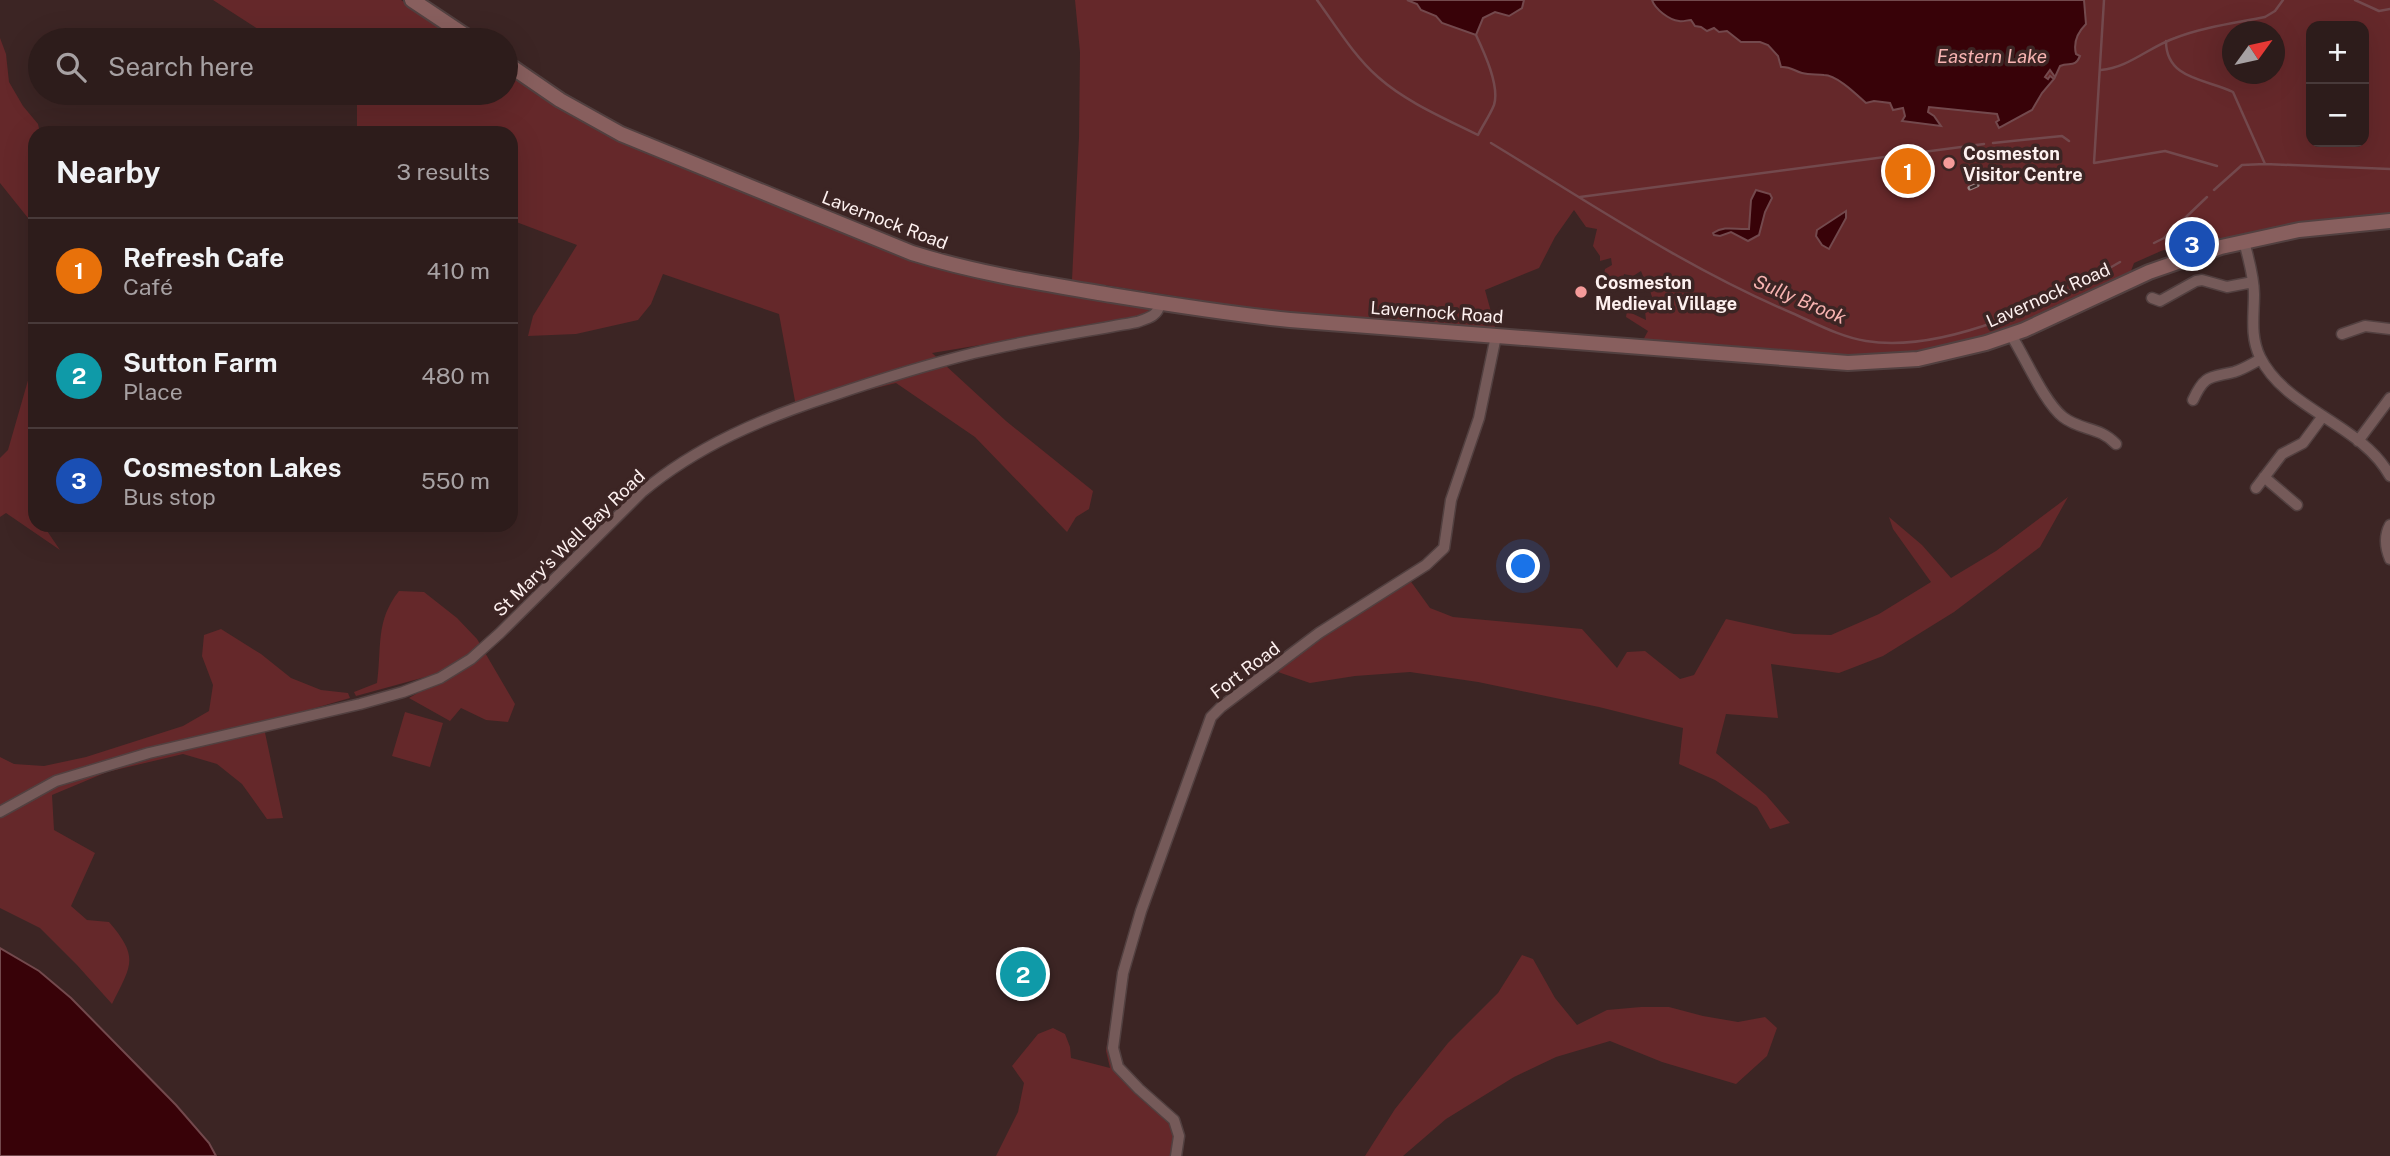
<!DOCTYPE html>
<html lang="en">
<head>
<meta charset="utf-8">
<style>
	:root { --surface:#2d1c1b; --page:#392928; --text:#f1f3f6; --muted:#a7a1a3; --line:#483a3a; --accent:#f59b9a }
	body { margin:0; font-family:"Public Sans",sans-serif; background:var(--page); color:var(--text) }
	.controls { position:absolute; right:21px; top:21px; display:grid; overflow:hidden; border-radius:14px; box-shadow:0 7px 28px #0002 }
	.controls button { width:63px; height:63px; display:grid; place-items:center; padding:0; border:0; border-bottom:2px solid var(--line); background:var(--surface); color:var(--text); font:35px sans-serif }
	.compass { position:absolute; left:2222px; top:21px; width:63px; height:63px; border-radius:50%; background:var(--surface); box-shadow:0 7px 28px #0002; rotate:57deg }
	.you { position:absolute; left:1524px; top:567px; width:24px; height:24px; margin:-18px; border:5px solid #fff; border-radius:50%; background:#1a73e8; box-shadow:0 0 0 10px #1a73e833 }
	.badge { display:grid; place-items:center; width:46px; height:46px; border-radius:50%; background:var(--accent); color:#fff; font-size:23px; font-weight:700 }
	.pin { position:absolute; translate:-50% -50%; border:4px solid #fff; box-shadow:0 2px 7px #0006 }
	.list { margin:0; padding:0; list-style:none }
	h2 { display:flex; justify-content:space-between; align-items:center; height:91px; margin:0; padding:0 28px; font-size:30px }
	h2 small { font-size:23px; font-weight:400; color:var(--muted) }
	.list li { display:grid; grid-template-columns:46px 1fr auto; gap:21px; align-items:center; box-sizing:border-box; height:105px; padding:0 28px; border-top:2px solid var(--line) }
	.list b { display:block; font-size:26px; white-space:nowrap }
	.list p { margin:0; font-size:23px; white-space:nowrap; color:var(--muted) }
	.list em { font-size:23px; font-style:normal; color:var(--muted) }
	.icon { flex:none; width:38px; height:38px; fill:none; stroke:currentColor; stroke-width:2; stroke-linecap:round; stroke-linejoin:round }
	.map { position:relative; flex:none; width:2390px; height:1156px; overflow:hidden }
	.search { position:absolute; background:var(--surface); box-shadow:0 7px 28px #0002; left:28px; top:28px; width:490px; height:77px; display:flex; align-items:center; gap:18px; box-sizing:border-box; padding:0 24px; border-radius:38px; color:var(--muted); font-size:26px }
	.panel { position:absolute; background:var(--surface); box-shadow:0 7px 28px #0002; left:28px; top:126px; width:490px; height:406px; border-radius:21px }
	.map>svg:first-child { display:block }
</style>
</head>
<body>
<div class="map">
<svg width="2390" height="1156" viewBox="0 0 2390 1156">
	<rect width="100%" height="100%" fill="#3c2524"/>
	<path fill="#65282a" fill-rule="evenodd" d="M 213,0 L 401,0 L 460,40 L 275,40 Z
		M 1075,0 L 2390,0 L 2390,215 L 2281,227 L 2221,240 L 2210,235 L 2161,251 L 2134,263 L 2131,271 L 2125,276 L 1990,339 L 1924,352 L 1863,358 L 1642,342 L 1648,331 L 1626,317 L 1627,311 L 1646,320 L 1645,311 L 1653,308 C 1654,293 1646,285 1641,271 L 1633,276 L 1624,274 C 1622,285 1620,292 1608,291 C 1604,284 1603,277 1605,269 L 1612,265 L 1611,258 L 1600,261 L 1600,256 L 1593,246 L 1597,229 L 1586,227 L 1574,210 L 1555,237 L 1539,268 L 1485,290 L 1496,330 L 1289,314 L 1072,280 L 1079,137 L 1080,52 ZM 2311,26 L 2364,26 L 2364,142 L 2311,142 ZM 2232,32 L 2274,32 L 2274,74 L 2232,74 Z
		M 0,38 L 6,54 L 9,82 L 23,106 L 38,124 L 40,133 L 35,133 L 35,231 L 28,218 L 0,183 Z
		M 506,70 L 760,198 L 948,272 L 1090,299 L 1147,306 L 1149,310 L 1146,314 L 1130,320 L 932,353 L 1006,421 L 1093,491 L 1089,509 L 1076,517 L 1067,532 L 975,437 L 896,383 L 828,400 L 795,413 L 795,401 L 779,314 L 663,274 L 651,304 L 638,320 L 576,334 L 528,336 L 533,316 L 577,245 L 511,220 L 511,133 L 357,133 L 357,101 L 347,93 L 506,93 Z
		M 35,356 L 35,443 C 24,474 35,496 35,525 L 43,525 L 60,550 L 6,513 L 0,517 L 0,458 L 8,450 Z
		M 2068,497 L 2040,547 L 1954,612 L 1883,656 L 1839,673 L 1771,664 L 1778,718 L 1726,714 L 1716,753 L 1766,795 L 1790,823 L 1770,829 L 1757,807 L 1715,780 L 1679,764 L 1683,728 L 1599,707 L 1478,682 L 1410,672 L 1355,676 L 1310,683 L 1278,672 L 1324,633 L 1409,579 L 1430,608 L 1453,617 L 1582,629 L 1617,668 L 1627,652 L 1645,651 L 1680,679 L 1694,675 L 1726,619 L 1794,634 L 1831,635 L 1879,614 L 1931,582 L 1893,529 L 1889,517 L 1922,545 L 1951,578 L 1996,551 Z
		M 399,591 L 424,592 L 457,618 L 477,639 L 515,704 L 508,722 L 486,720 L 461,708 L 450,721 L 409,698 L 433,684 L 429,676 L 356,696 L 354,692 L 377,683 C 382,648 375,621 399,591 Z
		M 221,629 L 261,654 L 291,678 L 321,690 L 348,693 L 350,698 L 263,723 L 283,818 L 267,819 L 242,784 L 217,764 L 183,754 L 107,772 L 52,795 L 54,830 L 95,853 L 71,906 L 87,920 L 109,922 C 140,958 131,965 112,1004 L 77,965 L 40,928 L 0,908 L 0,757 L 14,764 L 44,766 L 86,757 L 183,726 L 209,711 L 213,685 L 202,656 L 204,635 Z
		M 405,712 L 443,723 L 430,767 L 392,756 Z
		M 1522,955 L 1533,959 L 1555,998 L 1577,1025 L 1607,1010 L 1641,1007 L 1669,1007 L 1703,1016 L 1738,1022 L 1765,1017 L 1777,1028 L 1767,1056 L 1736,1084 L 1662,1062 L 1610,1041 L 1556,1057 L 1514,1077 L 1446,1119 L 1403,1156 L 1365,1156 L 1395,1109 L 1448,1043 L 1498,993 Z
		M 1110,1023 L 1113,1069 L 1141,1099 L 1172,1123 L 1175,1136 L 1173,1156 L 996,1156 L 1018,1112 L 1024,1083 L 1012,1066 L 1038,1034 L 1053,1028 L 1065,1034 L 1070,1047 L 1071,1058 L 1110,1068 L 1106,1051 Z"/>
	<path fill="#380208" stroke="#73494d" stroke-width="2" d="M 1407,0 L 1524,0 L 1522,8 L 1509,16 L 1495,12 L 1483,18 L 1476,35 L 1442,23 L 1436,16 L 1421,10 L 1417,4 Z
		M 1652,0 L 2084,0 L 2086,24 C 2078,32 2073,42 2076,54 L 2080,56 C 2075,68 2070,62 2060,66 L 2055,77 L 2050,70 L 2045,77 L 2048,79 L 2050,76 L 2054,79 L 2042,93 L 2032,110 L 1999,128 L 1996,122 L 1999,120 L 1997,114 L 1929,107 L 1928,112 L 1934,116 L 1941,126 L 1902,121 L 1905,116 L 1903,108 L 1893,110 L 1890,103 L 1874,101 L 1866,103 C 1857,95 1837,75 1824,75 C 1817,74 1810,75 1802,73 C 1794,71 1790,66 1781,67 L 1778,56 L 1768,45 L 1760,42 L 1741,42 L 1727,31 L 1719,32 L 1714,28 L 1707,31 L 1701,27 L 1695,26 L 1691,20 C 1687,20 1683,22 1679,21 C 1669,20 1655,9 1652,0 Z
		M 1756,190 L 1770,194 L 1772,198 L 1765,212 L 1759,235 L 1748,241 L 1731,232 L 1720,236 L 1714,235 L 1713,233 C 1725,225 1736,230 1749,229 L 1751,200 Z
		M 1846,211 L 1846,218 L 1829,249 L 1822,245 L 1816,236 L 1817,230 Z
		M 0,948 L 39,971 L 71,998 L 176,1105 L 209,1143 L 216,1156 L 0,1156 Z"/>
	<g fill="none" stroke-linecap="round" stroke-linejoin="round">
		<path stroke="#73494d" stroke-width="2.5" d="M 1317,0 C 1336,26 1354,56 1378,77 C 1406,102 1444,118 1478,135 C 1483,125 1490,115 1494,105 C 1500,86 1484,52 1476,35
			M 2104,0 L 2094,163 L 2165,151 L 2217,166
			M 2355,0 L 2379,11 L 2390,9
			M 2166,41 C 2166,80 2207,79 2233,92 L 2265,164 L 2242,165 L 2214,190
			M 2101,70 C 2128,68 2149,47 2175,38 C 2203,27 2235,23 2265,17 L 2275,11 L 2283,0
			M 1491,143 C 1590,203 1686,268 1792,313 C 1815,323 1840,337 1866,341 C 1944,354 2055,301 2120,262
			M 1993,143 L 2062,136 L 2069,141
			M 2265,164 L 2390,169
			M 1580,197 L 1984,144
			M 2154,243 L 2164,238 L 2207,197"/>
		<defs>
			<path id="minor" d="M 2244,241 C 2248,258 2254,276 2254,294 C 2254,316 2250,336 2260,357 C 2286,410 2362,424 2390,476
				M 2152,298 L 2160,301 L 2196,281 L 2202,280 L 2227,287 L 2253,282
				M 2342,334 L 2365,326 L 2390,329
				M 2011,335 C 2025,357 2044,402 2063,417 C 2081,431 2099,426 2116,444
				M 2193,400 C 2205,374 2210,378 2234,372 C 2244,369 2253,363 2261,359
				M 2358,441 L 2390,398
				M 2264,477 L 2297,505
				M 2256,488 L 2282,454 L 2303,443 L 2323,416
				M 2390,525 C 2384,536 2385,547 2390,559
				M 0,812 L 56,781 L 149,753 L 360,704 L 403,692 L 440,678 L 471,659 L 500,633 L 642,492 C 697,446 763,418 831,396 C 878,380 926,365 974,353 C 1028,340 1083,332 1137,322 C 1149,318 1158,316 1160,303
				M 1176,1156 L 1179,1136 L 1174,1120 L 1139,1089 L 1118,1067 L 1113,1048 L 1123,973 L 1141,911 L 1211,717 L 1221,707 L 1319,633 L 1426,565 L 1444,548 L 1451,500 L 1479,418 L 1496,336"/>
			<path id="secondary" d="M 412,0 L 472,40
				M 506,63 L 560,100 L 621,134 L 912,253 C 976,273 1040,283 1105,294 C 1167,304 1228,314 1290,320 L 1848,363 L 1918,359 L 1986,343 L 2024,330 L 2149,272 L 2221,247 L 2299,230 L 2390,221"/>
		</defs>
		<use href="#minor" stroke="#524040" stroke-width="13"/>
		<use href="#secondary" stroke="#524040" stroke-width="18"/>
		<use href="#minor" stroke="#755a59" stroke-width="10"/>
		<use href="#secondary" stroke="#885f5e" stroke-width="14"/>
		<defs>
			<path id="rail" d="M 1970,188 L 1977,185"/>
		</defs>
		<use href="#rail" stroke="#978483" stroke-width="5"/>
		<use href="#rail" stroke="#3c2524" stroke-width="2.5" stroke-dasharray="8" stroke-linecap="butt"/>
	</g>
	<g fill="#f59b9a" stroke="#3c2524" stroke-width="2.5">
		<circle cx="1949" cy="163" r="7"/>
		<circle cx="1581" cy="292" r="7"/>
	</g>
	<g text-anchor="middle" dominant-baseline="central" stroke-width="7" stroke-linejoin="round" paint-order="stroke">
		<g font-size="18" font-weight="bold" fill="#fdf0ef" stroke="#3c2524" text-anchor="start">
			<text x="1963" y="153">Cosmeston<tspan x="1963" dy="21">Visitor Centre</tspan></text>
			<text x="1595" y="282">Cosmeston<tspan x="1595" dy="21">Medieval Village</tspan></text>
		</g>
		<g font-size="18" fill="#fdf0ef" stroke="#3c2524">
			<text transform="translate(885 220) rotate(21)">Lavernock Road</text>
			<text transform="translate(2048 295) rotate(-24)">Lavernock Road</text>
			<text transform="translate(1437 312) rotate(4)">Lavernock Road</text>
			<text transform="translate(569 543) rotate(-44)">St Mary's Well Bay Road</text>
			<text transform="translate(1245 670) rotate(-37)">Fort Road</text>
		</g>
		<g font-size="19" font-style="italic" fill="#f7b3b1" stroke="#3c2524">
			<text x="1992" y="56">Eastern Lake</text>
			<text transform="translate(1800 299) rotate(23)">Sully Brook</text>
		</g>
	</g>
</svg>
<div class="controls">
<button>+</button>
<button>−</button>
</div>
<svg class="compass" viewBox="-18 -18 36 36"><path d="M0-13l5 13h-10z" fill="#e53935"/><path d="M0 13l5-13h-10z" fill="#a7a1a3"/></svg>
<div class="you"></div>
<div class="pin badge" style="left:1908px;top:171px;background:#e8710a">1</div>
<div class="pin badge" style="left:1023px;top:974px;background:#0f9aa8">2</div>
<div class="pin badge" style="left:2192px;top:244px;background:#1a4fb4">3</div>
<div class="search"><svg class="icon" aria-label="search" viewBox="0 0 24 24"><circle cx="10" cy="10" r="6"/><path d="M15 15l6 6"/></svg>Search here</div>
<section class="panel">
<h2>Nearby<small>3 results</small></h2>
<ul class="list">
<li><span class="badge" style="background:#e8710a">1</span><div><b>Refresh Cafe</b><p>Café</p></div><em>410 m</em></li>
<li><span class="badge" style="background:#0f9aa8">2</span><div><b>Sutton Farm</b><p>Place</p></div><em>480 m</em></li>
<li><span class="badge" style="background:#1a4fb4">3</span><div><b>Cosmeston Lakes</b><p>Bus stop</p></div><em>550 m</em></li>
</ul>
</section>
</div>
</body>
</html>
